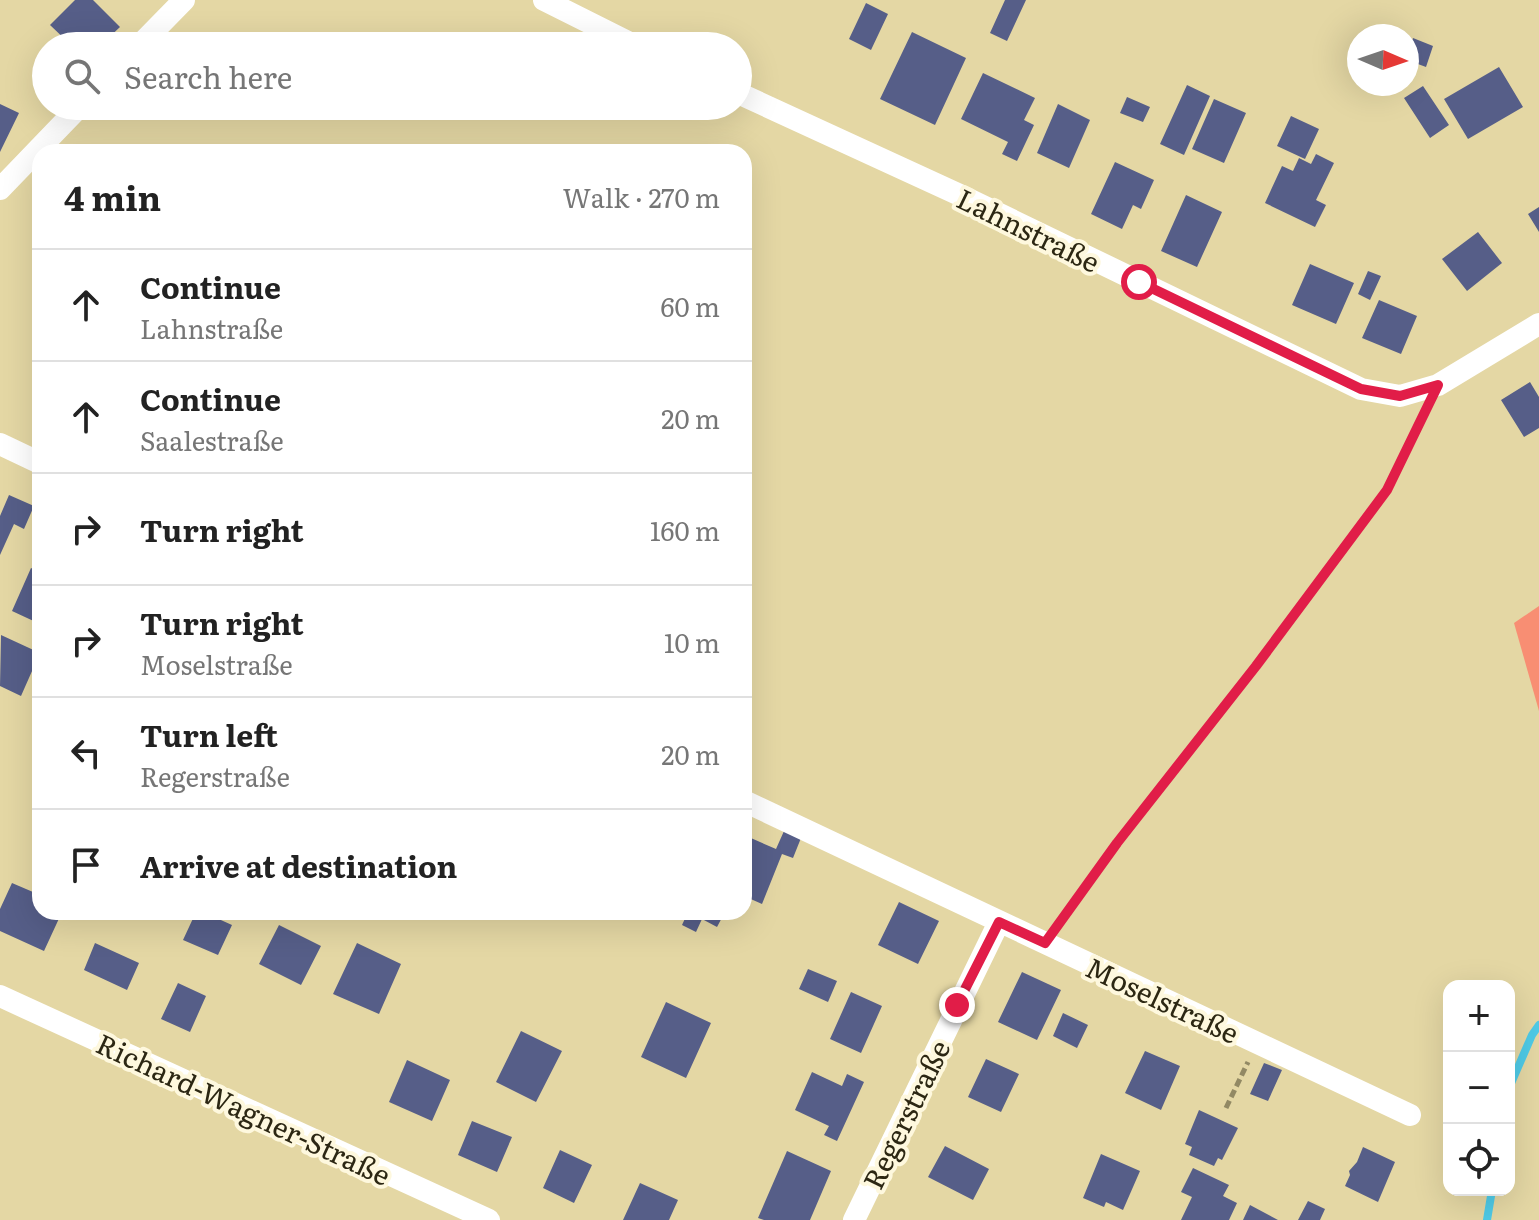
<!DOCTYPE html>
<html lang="en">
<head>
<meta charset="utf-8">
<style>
	:root { --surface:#fff; --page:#f2f2f2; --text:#222; --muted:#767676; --line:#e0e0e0 }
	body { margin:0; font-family:Literata,serif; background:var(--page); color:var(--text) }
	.controls { position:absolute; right:24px; bottom:24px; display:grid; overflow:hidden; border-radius:16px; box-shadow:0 8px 32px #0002 }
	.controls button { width:72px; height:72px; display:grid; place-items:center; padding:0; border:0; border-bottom:2px solid var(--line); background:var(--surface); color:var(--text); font:40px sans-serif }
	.compass { position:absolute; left:1347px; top:24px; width:72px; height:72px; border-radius:50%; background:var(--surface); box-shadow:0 8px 32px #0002; rotate:92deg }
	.stop { position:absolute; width:24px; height:24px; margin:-18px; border:6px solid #e11d48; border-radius:50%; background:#fff }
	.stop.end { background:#e11d48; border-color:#fff; box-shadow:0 2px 8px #0008 }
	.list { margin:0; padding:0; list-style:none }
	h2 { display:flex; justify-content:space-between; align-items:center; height:104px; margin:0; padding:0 32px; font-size:34px }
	h2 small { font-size:26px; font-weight:400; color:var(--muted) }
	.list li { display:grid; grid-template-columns:52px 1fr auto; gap:24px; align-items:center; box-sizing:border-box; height:112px; padding:0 32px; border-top:2px solid var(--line) }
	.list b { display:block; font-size:30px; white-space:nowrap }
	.list p { margin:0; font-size:26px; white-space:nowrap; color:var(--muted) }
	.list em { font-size:26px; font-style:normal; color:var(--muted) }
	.icon { flex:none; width:44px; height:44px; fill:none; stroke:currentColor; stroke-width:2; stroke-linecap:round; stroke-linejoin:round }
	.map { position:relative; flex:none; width:1539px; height:1220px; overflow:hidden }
	.search { position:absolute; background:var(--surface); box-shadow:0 8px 32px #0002; left:32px; top:32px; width:720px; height:88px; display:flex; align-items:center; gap:20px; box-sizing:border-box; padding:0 28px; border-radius:44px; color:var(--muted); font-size:30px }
	.panel { position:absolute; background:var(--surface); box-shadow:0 8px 32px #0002; left:32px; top:144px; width:720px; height:776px; border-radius:24px }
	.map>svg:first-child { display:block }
</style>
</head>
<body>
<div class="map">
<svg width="1539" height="1220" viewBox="0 0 1539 1220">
	<rect width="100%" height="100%" fill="#e4d7a4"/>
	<path fill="#f88e73" d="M 1539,606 L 1539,711 L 1514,623 Z"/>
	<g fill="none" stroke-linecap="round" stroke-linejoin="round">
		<path stroke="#4fcae6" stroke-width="8" d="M 1509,1088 L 1532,1035 L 1539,1025
			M 1487,1220 L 1492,1190"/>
	</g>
	<path fill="#565e88" d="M 75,0 L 93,0 L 120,27 L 100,46 L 72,46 L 50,25 Z
		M 1005,0 L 1026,0 L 1007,41 L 990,33 Z
		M 866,3 L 888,14 L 871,50 L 849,39 Z
		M 912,32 L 966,58 L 935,125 L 880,99 Z
		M 1413,38 L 1433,46 L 1426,67 L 1407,60 Z
		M 1499,67 L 1523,107 L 1468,139 L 1444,99 Z
		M 983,73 L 1035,98 L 1024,120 L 1034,125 L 1017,161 L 1002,154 L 1008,142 L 961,119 Z
		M 1187,85 L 1210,96 L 1184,155 L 1160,144 Z
		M 1423,86 L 1449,125 L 1430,138 L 1404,98 Z
		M 1127,97 L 1150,107 L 1143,122 L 1120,113 Z
		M 1214,99 L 1246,113 L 1224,163 L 1192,149 Z
		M 0,104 L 19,113 L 0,152 Z
		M 1058,104 L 1090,120 L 1069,168 L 1037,153 Z
		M 1291,116 L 1319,129 L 1305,159 L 1277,146 Z
		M 1316,154 L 1334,163 L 1316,200 L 1326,205 L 1315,227 L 1265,203 L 1282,166 L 1293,171 L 1299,158 L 1311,164 Z
		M 1115,162 L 1154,180 L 1141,209 L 1133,205 L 1122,229 L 1091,214 Z
		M 1186,195 L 1222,212 L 1197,267 L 1161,251 Z
		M 1539,207 L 1539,232 L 1528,214 Z
		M 1478,232 L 1502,263 L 1467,291 L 1442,259 Z
		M 1310,264 L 1354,283 L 1336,324 L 1292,305 Z
		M 1368,271 L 1381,276 L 1370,300 L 1358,294 Z
		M 1379,300 L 1417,316 L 1401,354 L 1362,338 Z
		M 1530,382 L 1539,397 L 1539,428 L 1524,437 L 1501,400 Z
		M 9,495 L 34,506 L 24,529 L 14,524 L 0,555 L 0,516 Z
		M 31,568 L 40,572 L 40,624 L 12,611 Z
		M 1,635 L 40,653 L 21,696 L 0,686 Z
		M 784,831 L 801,838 L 793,858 L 782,854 L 762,904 L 744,896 L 744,835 L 776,849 Z
		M 12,883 L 40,895 L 40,912 L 62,912 L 44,951 L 0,931 L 0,909 Z
		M 899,902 L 939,921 L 918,964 L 878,945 Z
		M 196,912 L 203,912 L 232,925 L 218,955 L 183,940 Z
		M 688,912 L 725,912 L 717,927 L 702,919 L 696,932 L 682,925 Z
		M 279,925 L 321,946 L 301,985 L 259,964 Z
		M 95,943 L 139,963 L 127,990 L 84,970 Z
		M 357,943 L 401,964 L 379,1014 L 333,994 Z
		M 808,969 L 837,981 L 828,1002 L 799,989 Z
		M 1022,972 L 1061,990 L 1037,1040 L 998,1022 Z
		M 178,983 L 206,996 L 190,1032 L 161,1019 Z
		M 851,992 L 882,1006 L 861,1053 L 830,1039 Z
		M 666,1002 L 711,1023 L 686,1078 L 641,1057 Z
		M 1063,1013 L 1088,1025 L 1077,1048 L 1053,1036 Z
		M 521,1031 L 562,1051 L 536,1102 L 496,1082 Z
		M 1145,1051 L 1180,1066 L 1161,1110 L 1125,1093 Z
		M 986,1059 L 1019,1074 L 1001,1112 L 968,1097 Z
		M 407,1060 L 450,1080 L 432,1121 L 389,1102 Z
		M 1264,1063 L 1282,1070 L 1268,1101 L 1250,1094 Z
		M 812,1072 L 842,1086 L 847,1074 L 864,1082 L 837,1141 L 824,1135 L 829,1126 L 795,1110 Z
		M 1199,1110 L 1238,1128 L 1222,1160 L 1218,1158 L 1214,1166 L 1189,1155 L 1192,1147 L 1185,1144 Z
		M 472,1121 L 512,1137 L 497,1172 L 458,1155 Z
		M 945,1146 L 989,1169 L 973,1200 L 928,1177 Z
		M 1363,1147 L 1395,1162 L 1378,1202 L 1345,1186 L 1350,1175 L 1349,1171 L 1357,1162 Z
		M 560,1150 L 592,1165 L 574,1203 L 543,1188 Z
		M 787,1151 L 831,1171 L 810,1220 L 764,1220 L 758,1218 Z
		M 1101,1154 L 1140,1171 L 1123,1210 L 1106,1202 L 1104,1207 L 1083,1198 Z
		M 1193,1168 L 1229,1185 L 1223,1196 L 1237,1203 L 1229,1220 L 1181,1220 L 1192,1197 L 1181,1192 Z
		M 640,1183 L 678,1200 L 669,1220 L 623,1220 Z
		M 1308,1201 L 1325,1209 L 1320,1220 L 1298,1220 Z
		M 1250,1205 L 1278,1220 L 1243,1220 Z"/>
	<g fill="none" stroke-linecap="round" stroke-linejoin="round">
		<path stroke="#928964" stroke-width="5" stroke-dasharray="8 4" stroke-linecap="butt" d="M 1060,923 L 1117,843 L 1256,666 L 1387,490 L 1423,415
			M 1226,1108 L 1248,1062"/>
		<path stroke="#fff" stroke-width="22" d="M 544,0 L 636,46
			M 139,46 L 184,0
			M 738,93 L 962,196 L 1361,389 L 1400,396 L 1438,385 L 1539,324
			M 0,189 L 80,106
			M 0,444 L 40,463
			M 744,801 L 1410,1115
			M 0,996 L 489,1220
			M 854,1220 L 999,922"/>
	</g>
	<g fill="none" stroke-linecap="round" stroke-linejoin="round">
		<path stroke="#e11d48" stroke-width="10" d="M 957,1005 L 999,922 L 1045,943 L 1117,843 L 1256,666 L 1387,490 L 1438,385 L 1400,396 L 1361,389 L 1139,282"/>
	</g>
	<g text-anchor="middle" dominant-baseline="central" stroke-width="8" stroke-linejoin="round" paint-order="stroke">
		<g font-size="28" fill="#2c2713" stroke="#fef8de">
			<text transform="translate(1029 229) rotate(26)">Lahnstraße</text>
			<text transform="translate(1163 999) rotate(25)">Moselstraße</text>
			<text transform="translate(244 1108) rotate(25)">Richard-Wagner-Straße</text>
			<text transform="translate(905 1114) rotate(-64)">Regerstraße</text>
		</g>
	</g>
</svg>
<div class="controls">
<button>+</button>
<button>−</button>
<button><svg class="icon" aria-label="locate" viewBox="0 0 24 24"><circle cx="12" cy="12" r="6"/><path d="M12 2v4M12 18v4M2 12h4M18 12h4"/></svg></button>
</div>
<svg class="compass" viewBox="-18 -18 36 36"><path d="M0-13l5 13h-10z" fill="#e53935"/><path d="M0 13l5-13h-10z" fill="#767676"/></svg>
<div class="stop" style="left:1139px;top:282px"></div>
<div class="stop end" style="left:957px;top:1005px"></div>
<div class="search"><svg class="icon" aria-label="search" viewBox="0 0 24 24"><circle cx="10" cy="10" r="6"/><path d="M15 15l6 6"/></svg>Search here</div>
<section class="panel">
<h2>4 min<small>Walk · 270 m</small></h2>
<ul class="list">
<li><svg class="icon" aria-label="ahead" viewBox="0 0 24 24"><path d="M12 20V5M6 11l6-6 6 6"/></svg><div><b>Continue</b><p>Lahnstraße</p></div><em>60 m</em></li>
<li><svg class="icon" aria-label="ahead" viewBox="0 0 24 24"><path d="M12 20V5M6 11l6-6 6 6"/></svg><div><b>Continue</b><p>Saalestraße</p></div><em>20 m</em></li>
<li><svg class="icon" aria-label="right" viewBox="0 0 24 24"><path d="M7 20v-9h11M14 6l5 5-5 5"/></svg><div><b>Turn right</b></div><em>160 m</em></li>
<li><svg class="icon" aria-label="right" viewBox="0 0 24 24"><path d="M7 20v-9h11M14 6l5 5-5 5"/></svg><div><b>Turn right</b><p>Moselstraße</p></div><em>10 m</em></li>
<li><svg class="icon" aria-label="left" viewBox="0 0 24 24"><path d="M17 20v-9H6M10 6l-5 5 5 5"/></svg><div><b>Turn left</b><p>Regerstraße</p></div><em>20 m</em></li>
<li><svg class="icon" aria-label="arrive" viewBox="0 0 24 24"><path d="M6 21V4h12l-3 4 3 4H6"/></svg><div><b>Arrive at destination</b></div></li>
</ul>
</section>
</div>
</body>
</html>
